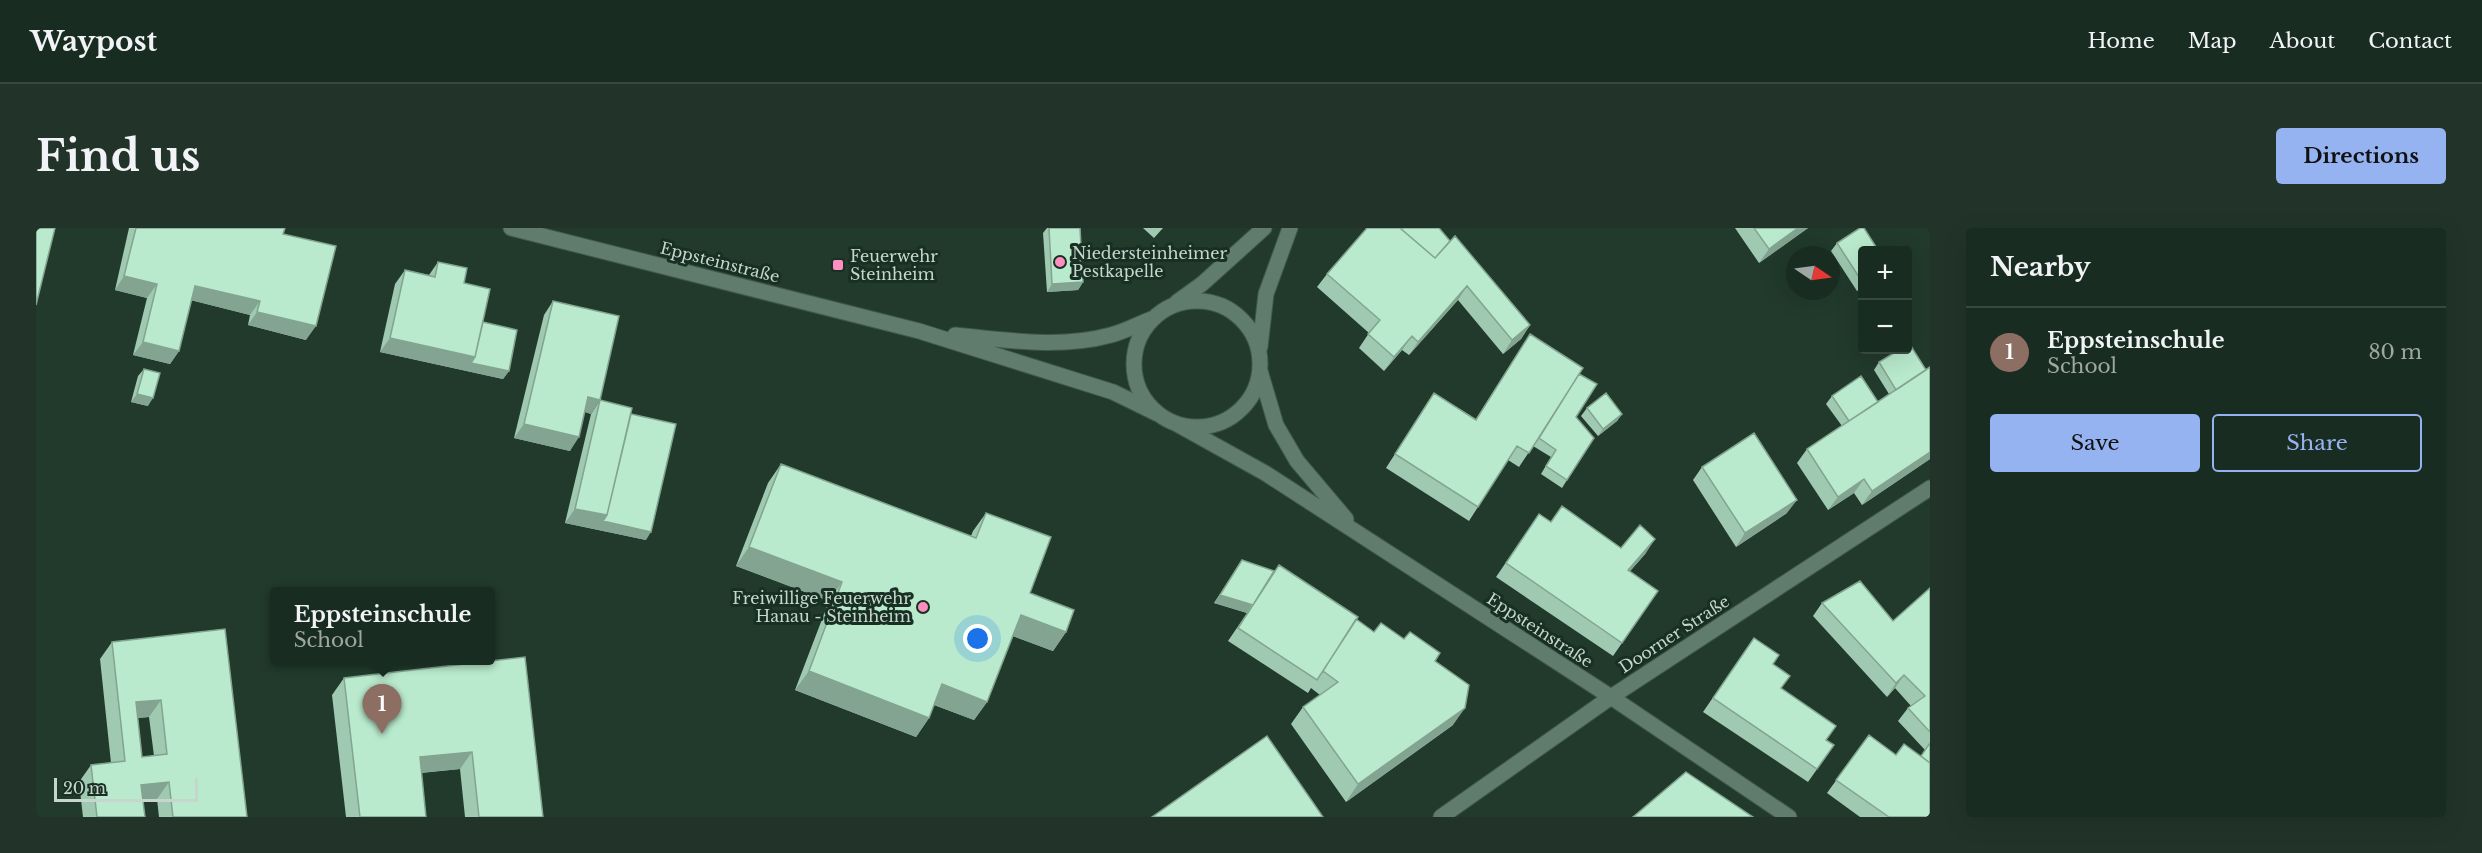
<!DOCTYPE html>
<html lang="en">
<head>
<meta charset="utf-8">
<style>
	:root { --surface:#192c21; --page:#22342a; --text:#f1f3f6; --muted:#9fa7a5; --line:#37483f; --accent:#95b2f1 }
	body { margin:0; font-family:"Libre Baskerville",serif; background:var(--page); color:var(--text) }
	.controls { position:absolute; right:18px; top:18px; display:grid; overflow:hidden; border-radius:6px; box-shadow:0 6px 24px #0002 }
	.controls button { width:54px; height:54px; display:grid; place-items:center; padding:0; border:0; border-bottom:2px solid var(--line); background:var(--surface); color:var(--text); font:30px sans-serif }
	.compass { position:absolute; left:1750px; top:18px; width:54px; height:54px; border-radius:50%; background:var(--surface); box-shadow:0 6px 24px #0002; rotate:103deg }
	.scale { position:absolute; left:18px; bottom:15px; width:144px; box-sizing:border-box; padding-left:6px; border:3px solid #c7d6cd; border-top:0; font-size:16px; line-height:21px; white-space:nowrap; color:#c7d6cd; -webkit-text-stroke:4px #173023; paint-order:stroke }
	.you { position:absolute; left:942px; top:411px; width:21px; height:21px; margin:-15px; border:4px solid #fff; border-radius:50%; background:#1a73e8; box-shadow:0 0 0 9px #1a73e833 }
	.badge { display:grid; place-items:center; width:39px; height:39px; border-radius:50%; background:var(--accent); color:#fff; font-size:20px; font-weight:700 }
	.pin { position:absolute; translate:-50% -50px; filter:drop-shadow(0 2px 3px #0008) }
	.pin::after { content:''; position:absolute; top:32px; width:21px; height:18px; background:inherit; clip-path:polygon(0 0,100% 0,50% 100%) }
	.popup { position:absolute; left:234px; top:359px; width:225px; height:78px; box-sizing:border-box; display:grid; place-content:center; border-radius:6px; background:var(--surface); filter:drop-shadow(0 2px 4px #0005); font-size:20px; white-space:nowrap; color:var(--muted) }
	.popup b { font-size:22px; color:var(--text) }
	.popup::after { content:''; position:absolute; left:50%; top:100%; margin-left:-12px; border:12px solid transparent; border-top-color:var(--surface) }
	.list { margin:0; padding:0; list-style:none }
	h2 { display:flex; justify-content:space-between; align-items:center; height:78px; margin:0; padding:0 24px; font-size:26px }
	h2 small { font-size:20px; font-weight:400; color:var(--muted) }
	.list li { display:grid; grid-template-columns:39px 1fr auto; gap:18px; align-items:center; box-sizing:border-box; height:90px; padding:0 24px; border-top:2px solid var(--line) }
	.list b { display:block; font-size:22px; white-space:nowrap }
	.list p { margin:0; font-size:20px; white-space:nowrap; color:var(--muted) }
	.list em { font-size:20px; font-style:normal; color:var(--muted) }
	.actions { display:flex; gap:12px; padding:18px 24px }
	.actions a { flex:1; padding:14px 0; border:2px solid var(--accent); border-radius:6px; text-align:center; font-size:21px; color:var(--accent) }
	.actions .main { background:var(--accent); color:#111 }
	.map { position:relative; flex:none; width:1894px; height:589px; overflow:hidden; border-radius:6px }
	header { display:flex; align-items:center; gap:36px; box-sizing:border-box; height:84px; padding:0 30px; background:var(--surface); border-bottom:2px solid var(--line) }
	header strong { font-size:28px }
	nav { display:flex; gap:33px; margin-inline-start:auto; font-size:21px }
	.intro { display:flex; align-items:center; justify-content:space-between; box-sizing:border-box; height:144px; padding:0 36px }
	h1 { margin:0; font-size:42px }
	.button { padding:15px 27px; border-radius:6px; background:var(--accent); color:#111; font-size:21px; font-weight:700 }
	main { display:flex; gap:36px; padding:0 36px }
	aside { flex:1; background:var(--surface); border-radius:6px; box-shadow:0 6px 24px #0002 }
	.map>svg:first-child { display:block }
</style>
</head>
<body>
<header>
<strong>Waypost</strong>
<nav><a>Home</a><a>Map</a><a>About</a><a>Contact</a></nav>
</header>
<div class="intro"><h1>Find us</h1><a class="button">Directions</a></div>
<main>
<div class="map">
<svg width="1894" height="589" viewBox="0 0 1894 589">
	<rect width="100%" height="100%" fill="#213a2c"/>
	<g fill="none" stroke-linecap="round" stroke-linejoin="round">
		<defs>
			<path id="street" d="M 475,0 L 883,103 L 1077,164 L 1122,186
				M1098 136a63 63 0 1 1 126 0a63 63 0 1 1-126 0Z
				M 1141,74 L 1166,56 L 1228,0
				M 919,107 C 970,112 1024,121 1075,107 C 1090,103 1104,95 1118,90
				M 1224,119 L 1230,66 L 1254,0
				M 1224,143 L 1240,197 L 1261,233 L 1310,291
				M 1139,195 L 1229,245 L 1575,469 L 1753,589
				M 1405,589 L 1575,469 L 1894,260"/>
		</defs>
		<use href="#street" stroke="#41574c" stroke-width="17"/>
		<use href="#street" stroke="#607c6c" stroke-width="15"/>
	</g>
	<path fill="#9fc9b0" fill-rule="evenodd" d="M 93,0 L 249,0 L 247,6 L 270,112 L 212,97 L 214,87 L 155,72 L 143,123 L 134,136 L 97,127 L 111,70 L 79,62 Z
		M 1011,0 L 1044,0 L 1047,54 L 1042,62 L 1011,64 L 1007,5 Z
		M 1107,0 L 1127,0 L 1118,10 Z
		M 1699,0 L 1772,0 L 1723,35 Z
		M 1828,0 L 1827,60 L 1821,63 L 1795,23 L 1801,15 Z
		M 1414,13 L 1494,97 L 1485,111 L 1467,126 L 1422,72 L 1373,127 L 1366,122 L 1348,143 L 1323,120 L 1333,105 L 1281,59 L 1291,46 Z
		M 402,34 L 428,55 L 447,94 L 473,143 L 467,151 L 344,124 L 359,56 L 369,42 L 393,47 Z
		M 517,73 L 555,186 L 549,184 L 534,223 L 478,210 L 508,87 Z
		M 1494,106 L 1543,146 L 1540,189 L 1531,252 L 1526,260 L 1505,246 L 1515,229 L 1497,218 L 1483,239 L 1472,232 L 1433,293 L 1350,240 L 1398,165 L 1440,191 Z
		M 1843,134 L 1890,142 L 1894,139 L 1894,231 L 1826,277 L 1818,265 L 1792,282 L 1761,235 L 1771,221 L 1806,198 L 1790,176 L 1796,168 L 1842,174 L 1853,166 L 1838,142 Z
		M 108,141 L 112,178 L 95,174 L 102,148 Z
		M 564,172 L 595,186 L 610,312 L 529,295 L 555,186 Z
		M 1551,180 L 1586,186 L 1581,193 L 1562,208 L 1545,188 Z
		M 745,236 L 935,308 L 937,303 L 950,285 L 994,365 L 1030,404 L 1017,423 L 977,408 L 951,474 L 938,492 L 898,477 L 893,490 L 880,509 L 759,462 L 793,373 L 700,338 L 732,255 Z
		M 1666,239 L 1751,285 L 1700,319 L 1657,252 Z
		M 1503,286 L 1515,294 L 1585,320 L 1610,325 L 1594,343 L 1622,363 L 1577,428 L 1460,349 Z
		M 1206,332 L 1317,396 L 1338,404 L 1399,433 L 1417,497 L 1310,574 L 1255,496 L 1267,479 L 1284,467 L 1275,460 L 1272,465 L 1192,413 L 1211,385 L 1178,375 Z
		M 1894,360 L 1894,515 L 1889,522 L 1862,493 L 1872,480 L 1875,478 L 1859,460 L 1851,469 L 1777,388 L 1786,375 L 1857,393 Z
		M 189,401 L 211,589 L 123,589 L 121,571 L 107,573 L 109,589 L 47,589 L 43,554 L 55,537 L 75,535 L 64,431 L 76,414 ZM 113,489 L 118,528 L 106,529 L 102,490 Z
		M 1718,410 L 1745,460 L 1790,512 L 1798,517 L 1772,554 L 1667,484 Z
		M 489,429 L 507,589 L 429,589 L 424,541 L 385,545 L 390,589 L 310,589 L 296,467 L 308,450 Z
		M 1833,507 L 1860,527 L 1885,528 L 1894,589 L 1824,589 L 1791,565 Z"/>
	<path fill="#82a490" d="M 1762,0 L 1772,0 L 1723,35 L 1733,21 Z
		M 88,48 L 121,56 L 111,70 L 79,62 Z
		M 1047,54 L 1042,62 L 1011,64 L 1016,56 Z
		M 159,58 L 224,73 L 214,87 L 150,71 Z
		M 1431,58 L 1422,72 L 1373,127 L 1382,114 Z
		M 221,84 L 280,98 L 270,112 L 212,97 Z
		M 1494,97 L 1485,111 L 1467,126 L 1476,112 Z
		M 1376,108 L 1366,122 L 1348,143 L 1358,129 Z
		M 354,110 L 439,129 L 473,143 L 467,151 L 344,124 Z
		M 107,114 L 143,123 L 134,136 L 97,127 Z
		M 101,166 L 117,170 L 112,178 L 95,174 Z
		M 552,169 L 564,172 L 555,186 L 543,182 Z
		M 1586,186 L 1581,193 L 1562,208 L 1567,201 Z
		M 488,196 L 543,209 L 534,223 L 478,210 Z
		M 1894,224 L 1894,231 L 1826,277 L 1836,263 Z
		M 1828,251 L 1818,265 L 1792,282 L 1802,269 Z
		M 1761,272 L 1751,285 L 1700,319 L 1709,305 Z
		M 539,281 L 571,287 L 615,304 L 610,312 L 529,295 Z
		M 1619,311 L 1610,325 L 1583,356 L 1592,342 Z
		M 713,319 L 806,354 L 793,373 L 700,338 Z
		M 1184,367 L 1216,377 L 1211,385 L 1178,375 Z
		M 985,387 L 1030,404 L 1017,423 L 971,406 Z
		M 773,443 L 893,490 L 880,509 L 759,462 Z
		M 1868,447 L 1859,460 L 1851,469 L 1860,455 Z
		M 906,456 L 951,474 L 938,492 L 893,475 Z
		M 125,472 L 113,489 L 88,491 L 100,474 Z
		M 1429,480 L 1417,497 L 1310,574 L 1322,556 Z
		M 436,524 L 424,541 L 372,546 L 384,529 Z
		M 133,554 L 121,571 L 93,574 L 105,557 Z"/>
	<path fill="#b9eacd" stroke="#82a490" stroke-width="1.5" fill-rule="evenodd" d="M 0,0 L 19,0 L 0,77 Z
		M 100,0 L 249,0 L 247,6 L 300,18 L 280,98 L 221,84 L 224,73 L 159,58 L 143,123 L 107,114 L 121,56 L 88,48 Z
		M 1013,0 L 1044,0 L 1047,54 L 1016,56 Z
		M 1331,0 L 1364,0 L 1399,30 L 1419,8 L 1494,97 L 1476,112 L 1431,58 L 1382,114 L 1376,108 L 1358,129 L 1332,106 L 1344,92 L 1291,46 Z
		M 1364,0 L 1403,0 L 1414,13 L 1399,30 Z
		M 1718,0 L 1762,0 L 1733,21 Z
		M 1824,0 L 1828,0 L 1842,22 L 1827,22 L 1827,55 L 1801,15 Z
		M 402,34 L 431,40 L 428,55 L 454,61 L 439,129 L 354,110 L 369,42 L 399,49 Z
		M 517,73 L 583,88 L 564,172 L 552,169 L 543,209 L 488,196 Z
		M 447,94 L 481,102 L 473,143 L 435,135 L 439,129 Z
		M 1494,106 L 1547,140 L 1493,225 L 1481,218 L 1442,279 L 1359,226 L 1398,165 L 1440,192 Z
		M 1873,115 L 1890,142 L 1860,162 L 1843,134 L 1863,122 L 1872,122 L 1872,116 Z
		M 1894,139 L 1894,224 L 1836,263 L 1828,251 L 1802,269 L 1771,221 Z
		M 108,141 L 124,145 L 117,170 L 101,166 Z
		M 1543,146 L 1561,156 L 1540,189 L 1558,210 L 1531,252 L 1510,238 L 1520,222 L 1503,210 Z
		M 1825,148 L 1842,174 L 1813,193 L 1796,168 Z
		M 1570,165 L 1586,186 L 1567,201 L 1551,180 Z
		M 564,172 L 596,180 L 571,287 L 539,281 Z
		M 595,186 L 640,196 L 615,304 L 567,293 L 571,287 Z
		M 1718,205 L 1761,272 L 1709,305 L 1666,239 Z
		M 745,236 L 940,310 L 950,285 L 1015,309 L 994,365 L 1038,382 L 1030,404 L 985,387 L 951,474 L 906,456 L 893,490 L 773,443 L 806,354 L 713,319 Z
		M 1526,278 L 1585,320 L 1604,297 L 1619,311 L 1592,342 L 1622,363 L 1586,415 L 1470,335 L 1503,286 L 1515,294 Z
		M 1206,332 L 1238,343 L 1217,377 L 1184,367 Z
		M 1243,337 L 1322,389 L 1281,452 L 1202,400 Z
		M 1824,353 L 1857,393 L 1894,360 L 1894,504 L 1872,480 L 1889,468 L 1868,447 L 1860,455 L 1786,375 Z
		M 1320,391 L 1338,404 L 1345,395 L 1368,411 L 1374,404 L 1404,425 L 1399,433 L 1433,457 L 1429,480 L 1322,556 L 1267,479 L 1302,454 L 1287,443 Z
		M 189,401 L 211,589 L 137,589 L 133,554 L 105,557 L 109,589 L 61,589 L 55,537 L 89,533 L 76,414 ZM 125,472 L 131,526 L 106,529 L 100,474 Z
		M 1718,410 L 1743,427 L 1737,436 L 1754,448 L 1745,460 L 1800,498 L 1790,512 L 1798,517 L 1781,541 L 1677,470 Z
		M 489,429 L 507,589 L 443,589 L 436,524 L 384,529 L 390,589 L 324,589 L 308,450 Z
		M 1833,507 L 1860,527 L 1868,516 L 1894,535 L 1894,589 L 1853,589 L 1800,552 Z
		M 1231,508 L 1287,589 L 1116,589 Z
		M 1894,515 L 1894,535 L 1885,528 Z
		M 1650,544 L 1717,589 L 1597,589 Z"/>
	<g fill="#fd8ebf" stroke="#173023" stroke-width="2">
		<circle cx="1024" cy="34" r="6"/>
		<rect x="796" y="31" width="12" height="12" rx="3"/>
		<circle cx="887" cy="379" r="6"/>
	</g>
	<g text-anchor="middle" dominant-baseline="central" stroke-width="6" stroke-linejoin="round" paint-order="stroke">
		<g font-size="16" fill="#c7d6cd" stroke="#173023" text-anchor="start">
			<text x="1036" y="25">Niedersteinheimer<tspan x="1036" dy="18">Pestkapelle</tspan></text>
			<text x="814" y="28">Feuerwehr<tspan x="814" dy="18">Steinheim</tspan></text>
			<text x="875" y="370" text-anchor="end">Freiwillige Feuerwehr<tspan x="875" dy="18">Hanau - Steinheim</tspan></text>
		</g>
		<g font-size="16" fill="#c7d6cd" stroke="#173023">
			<text transform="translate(684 34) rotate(14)">Eppsteinstraße</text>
			<text transform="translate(1504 402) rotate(33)">Eppsteinstraße</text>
			<text transform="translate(1638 406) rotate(-33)">Doorner Straße</text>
		</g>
	</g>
</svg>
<div class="controls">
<button>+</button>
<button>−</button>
</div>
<svg class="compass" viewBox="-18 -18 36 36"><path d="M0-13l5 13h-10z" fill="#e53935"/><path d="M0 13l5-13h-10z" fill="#9fa7a5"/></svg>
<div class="scale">20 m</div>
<div class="you"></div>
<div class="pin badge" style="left:346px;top:506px;background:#8d6e63">1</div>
<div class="popup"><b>Eppsteinschule</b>School</div>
</div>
<aside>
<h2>Nearby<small></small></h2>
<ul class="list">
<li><span class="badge" style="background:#8d6e63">1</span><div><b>Eppsteinschule</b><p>School</p></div><em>80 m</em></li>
</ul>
<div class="actions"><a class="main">Save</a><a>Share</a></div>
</aside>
</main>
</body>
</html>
